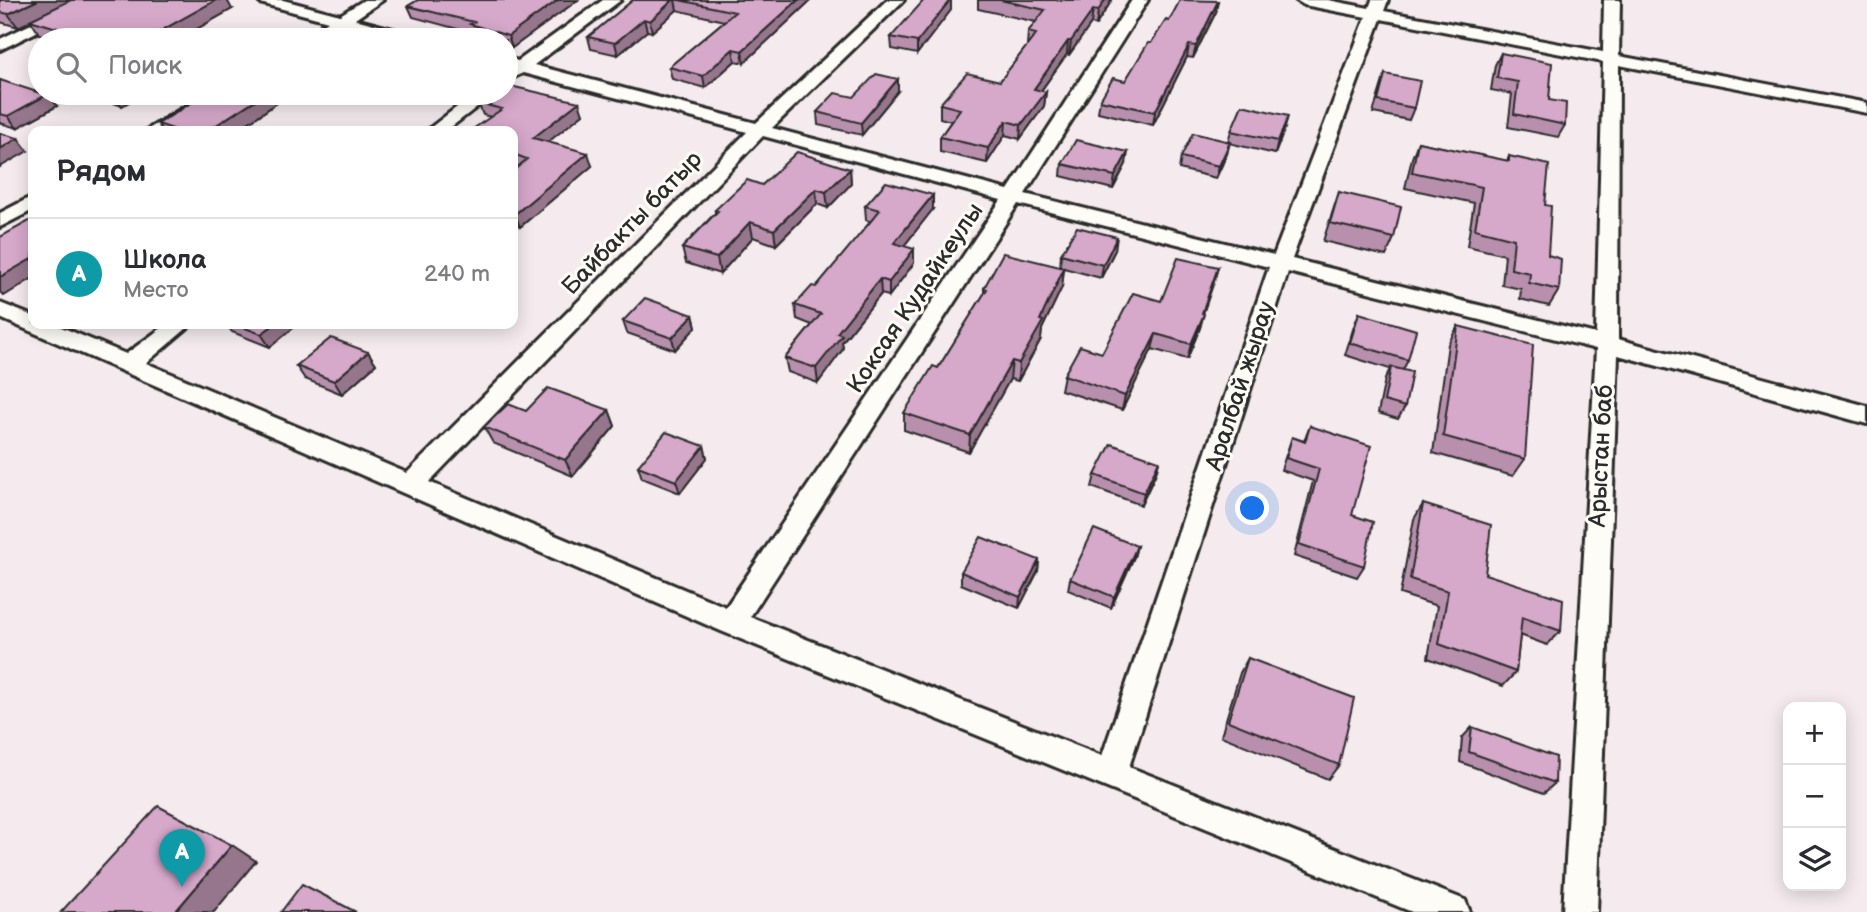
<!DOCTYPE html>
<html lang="ru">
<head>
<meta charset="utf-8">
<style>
	:root { --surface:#fff; --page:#f7f7f7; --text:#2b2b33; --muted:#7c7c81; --line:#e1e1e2; --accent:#0f766e }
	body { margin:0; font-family:"Balsamiq Sans",sans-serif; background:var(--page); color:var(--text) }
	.controls { position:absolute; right:21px; bottom:21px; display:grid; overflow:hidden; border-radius:14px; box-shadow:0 4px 18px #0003 }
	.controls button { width:63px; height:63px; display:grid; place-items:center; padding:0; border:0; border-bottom:2px solid var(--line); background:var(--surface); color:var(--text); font:35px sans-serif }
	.you { position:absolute; left:1253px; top:509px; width:24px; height:24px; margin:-18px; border:5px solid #fff; border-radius:50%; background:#1a73e8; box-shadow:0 0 0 10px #1a73e833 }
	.badge { display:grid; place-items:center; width:46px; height:46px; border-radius:50%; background:var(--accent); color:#fff; font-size:23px; font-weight:700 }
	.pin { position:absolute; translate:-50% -58px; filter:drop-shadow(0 2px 4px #0008) }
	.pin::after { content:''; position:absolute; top:37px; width:24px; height:21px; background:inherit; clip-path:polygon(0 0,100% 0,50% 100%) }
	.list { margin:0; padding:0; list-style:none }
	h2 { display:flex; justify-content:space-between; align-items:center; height:91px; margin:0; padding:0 28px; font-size:30px }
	h2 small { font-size:23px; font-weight:400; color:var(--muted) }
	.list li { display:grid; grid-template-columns:46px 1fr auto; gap:21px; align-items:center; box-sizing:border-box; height:112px; padding:0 28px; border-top:2px solid var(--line) }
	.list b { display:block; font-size:26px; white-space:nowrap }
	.list p { margin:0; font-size:23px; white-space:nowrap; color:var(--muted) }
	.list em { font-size:23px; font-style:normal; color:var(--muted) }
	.icon { flex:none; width:38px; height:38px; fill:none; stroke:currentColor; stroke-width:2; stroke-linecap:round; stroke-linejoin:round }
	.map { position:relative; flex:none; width:1867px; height:912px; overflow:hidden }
	.search { position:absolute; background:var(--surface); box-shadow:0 4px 18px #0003; left:28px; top:28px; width:490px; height:77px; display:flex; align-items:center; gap:18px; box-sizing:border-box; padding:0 24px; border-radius:38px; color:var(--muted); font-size:26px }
	.panel { position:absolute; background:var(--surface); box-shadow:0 4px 18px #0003; left:28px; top:126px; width:490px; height:203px; border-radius:14px }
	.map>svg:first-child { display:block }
</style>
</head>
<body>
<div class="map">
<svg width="1867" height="912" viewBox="0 0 1867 912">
	<rect width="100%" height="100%" fill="#f5ebee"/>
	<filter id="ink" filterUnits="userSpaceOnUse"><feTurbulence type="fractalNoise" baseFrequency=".0143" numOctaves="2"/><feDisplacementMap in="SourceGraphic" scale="14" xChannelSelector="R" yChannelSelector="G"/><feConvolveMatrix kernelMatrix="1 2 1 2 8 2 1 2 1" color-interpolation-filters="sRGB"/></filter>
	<g filter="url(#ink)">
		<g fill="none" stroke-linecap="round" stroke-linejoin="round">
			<defs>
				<path id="minor" d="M 81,0 L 101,0 L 0,50 L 0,39 Z
					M 257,0 L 283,0 L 340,15 L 364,0 L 383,0 L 355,19 L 423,37 L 425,40 L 399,40 L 344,26 L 320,40 L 301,40 L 328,21 L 260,3 Z
					M 603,0 L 621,0 L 534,65 L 756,123 L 887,0 L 904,0 L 772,128 L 1008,190 L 1132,0 L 1148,0 L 1025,194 L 1274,255 L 1366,17 L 1304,5 L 1296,0 L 1328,0 L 1369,8 L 1372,0 L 1388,0 L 1384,11 L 1603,52 L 1604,0 L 1620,0 L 1619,56 L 1867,103 L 1867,113 L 1619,65 L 1618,339 L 1867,406 L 1867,424 L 1618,355 L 1597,912 L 1563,912 L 1596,349 L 1288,272 L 1129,767 L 1465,900 L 1470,912 L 1412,912 L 721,631 L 0,318 L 0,303 L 33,316 L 33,324 L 54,324 L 126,354 L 167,324 L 192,324 L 146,363 L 407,473 L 747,132 L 523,73 L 512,78 L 506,77 L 506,58 L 518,61 ZM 1381,19 L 1603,62 L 1596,334 L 1292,259 ZM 763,136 L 1001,200 L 726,607 L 429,482 ZM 1018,204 L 1269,267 L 1102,756 L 750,617 Z
					M 207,93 L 228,93 L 166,131 L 145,131 Z
					M 475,93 L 495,93 L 446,131 L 426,131 Z
					M 33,196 L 33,210 L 0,227 L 0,213 Z"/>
			</defs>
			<use href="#minor" stroke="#2b2b2b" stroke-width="6"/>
			<use href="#minor" fill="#fdfcf7" fill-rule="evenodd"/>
		</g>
		<path fill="#b890ae" stroke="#2b2b2b" stroke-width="2" d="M 0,0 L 232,9 L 177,40 L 61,40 L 39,34 L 31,21 L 18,27 L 0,22 Z
			M 418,0 L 578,0 L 512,48 L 506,46 L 506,40 L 488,40 L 475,36 L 473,33 L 413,17 L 408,6 Z
			M 633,0 L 811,0 L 744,63 L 735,61 L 705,88 L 672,79 L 669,67 L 724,21 L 677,10 L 652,32 L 647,31 L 618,55 L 591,49 L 588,37 Z
			M 978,0 L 1112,0 L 1096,25 L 1091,24 L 1069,55 L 1067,54 L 1041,91 L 1046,92 L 1044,106 L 1020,139 L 1005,135 L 987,163 L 940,152 L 940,137 L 951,121 L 940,118 L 940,104 L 1000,81 L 1027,46 L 1028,32 L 1036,22 L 978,9 Z
			M 951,10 L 917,54 L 892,49 L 891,37 Z
			M 1216,12 L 1193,58 L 1187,57 L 1153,125 L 1098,112 L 1100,100 L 1125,81 L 1151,43 Z
			M 1501,53 L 1549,100 L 1565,125 L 1558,137 L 1508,127 L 1512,94 L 1491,90 L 1495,65 Z
			M 1385,74 L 1414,108 L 1409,120 L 1373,113 Z
			M 0,80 L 57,106 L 17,128 L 0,123 Z
			M 898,91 L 862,135 L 818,125 L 817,112 L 854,97 Z
			M 89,93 L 144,93 L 122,106 L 92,96 Z
			M 207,93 L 272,93 L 277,103 L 236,131 L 162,131 L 158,124 Z
			M 400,93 L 436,93 L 425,100 Z
			M 478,103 L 583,114 L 547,142 L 592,166 L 520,227 L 513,225 L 513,171 L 518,167 L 513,165 L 513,131 L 491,117 L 483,115 Z
			M 1285,128 L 1275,154 L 1229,143 L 1227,154 L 1216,178 L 1179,169 L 1181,157 L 1228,141 L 1231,131 Z
			M 1418,142 L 1507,161 L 1509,156 L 1545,205 L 1548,255 L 1559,290 L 1549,306 L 1520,299 L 1521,289 L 1502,285 L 1505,255 L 1467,246 L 1474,203 L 1405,188 L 1412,158 Z
			M 1062,164 L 1126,164 L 1113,189 L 1061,176 Z
			M 850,169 L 851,184 L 828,208 L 817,204 L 776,245 L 753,237 L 720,274 L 686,263 L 682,248 L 715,213 L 715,210 L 762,185 Z
			M 1339,192 L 1394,238 L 1386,256 L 1323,241 Z
			M 865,206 L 933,209 L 904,246 L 914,263 L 889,296 L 881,294 L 842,342 L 843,349 L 818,383 L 788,372 L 785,358 L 812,325 L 797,319 L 795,305 L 816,287 L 871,222 L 866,220 Z
			M 1115,250 L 1101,278 L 1060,267 L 1061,254 Z
			M 1218,267 L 1203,313 L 1200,328 L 1187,359 L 1152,349 L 1122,410 L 1061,390 L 1064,375 L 1102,353 L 1161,301 Z
			M 1064,268 L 1062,287 L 1042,329 L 1041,339 L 1018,381 L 1010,379 L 969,452 L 904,430 L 904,413 L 938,368 L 984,294 L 984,288 Z
			M 1359,313 L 1408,360 L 1403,370 L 1405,407 L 1398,419 L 1378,413 L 1385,379 L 1390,369 L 1345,355 L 1354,326 Z
			M 693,315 L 696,327 L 675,350 L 627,333 L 623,321 Z
			M 226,324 L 298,324 L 270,347 L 232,332 Z
			M 1458,326 L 1525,459 L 1513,476 L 1433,453 L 1448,344 Z
			M 368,352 L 376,364 L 342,394 L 305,379 L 296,366 Z
			M 609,410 L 615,426 L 573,476 L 493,443 L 484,427 L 526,411 Z
			M 1310,426 L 1352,515 L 1364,566 L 1357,577 L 1294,556 L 1313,481 L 1281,470 L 1292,437 L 1304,441 Z
			M 704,446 L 707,458 L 680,493 L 642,478 L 638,466 Z
			M 1159,461 L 1156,473 L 1141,505 L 1092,487 L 1095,475 Z
			M 1423,504 L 1485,574 L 1561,631 L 1547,645 L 1520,635 L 1516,672 L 1503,686 L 1428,658 L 1437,606 L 1400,594 L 1414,519 Z
			M 1137,546 L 1134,557 L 1111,608 L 1068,590 L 1070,579 Z
			M 1039,560 L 1038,571 L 1019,608 L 961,584 L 961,572 Z
			M 1248,658 L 1339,765 L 1328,779 L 1221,736 L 1240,673 Z
			M 1472,727 L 1555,783 L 1544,793 L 1460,762 L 1462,738 Z"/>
		<path fill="#96768d" stroke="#2b2b2b" stroke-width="2" d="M 38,0 L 75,0 L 30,20 L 31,21 L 18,27 L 8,14 Z
			M 216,0 L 227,0 L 232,9 L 177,40 L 161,40 L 157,33 Z
			M 558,0 L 578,0 L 512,48 L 508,36 Z
			M 673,0 L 675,0 L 677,10 L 652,32 L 650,21 Z
			M 798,0 L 811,0 L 744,63 L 742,51 Z
			M 950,0 L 951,0 L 951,10 L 917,54 L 917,42 Z
			M 1105,0 L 1112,0 L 1096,25 L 1098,11 Z
			M 1218,1 L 1216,12 L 1193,58 L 1196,46 Z
			M 1093,10 L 1091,24 L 1069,55 L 1071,41 Z
			M 644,19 L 647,31 L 618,55 L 615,43 Z
			M 1068,41 L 1067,54 L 1032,103 L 1034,89 Z
			M 1189,45 L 1187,57 L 1153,125 L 1155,112 Z
			M 733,49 L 735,61 L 705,88 L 703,76 Z
			M 898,79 L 898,91 L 862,135 L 861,123 Z
			M 1046,92 L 1044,106 L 1020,139 L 1021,125 Z
			M 115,93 L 144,93 L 122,106 L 113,94 Z
			M 266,93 L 272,93 L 277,103 L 236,131 L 207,131 Z
			M 422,93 L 436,93 L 425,100 Z
			M 48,94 L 57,106 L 17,128 L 8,116 Z
			M 579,102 L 583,114 L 537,151 L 533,138 Z
			M 1288,116 L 1285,128 L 1275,154 L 1278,141 Z
			M 1006,121 L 1005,135 L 987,163 L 988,148 Z
			M 18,138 L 28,151 L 0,167 L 0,149 Z
			M 1230,142 L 1227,154 L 1216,178 L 1219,166 Z
			M 1128,152 L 1126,164 L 1113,189 L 1115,176 Z
			M 588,153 L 592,166 L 520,227 L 515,214 Z
			M 850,169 L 851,184 L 828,208 L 826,192 Z
			M 816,189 L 817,204 L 776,245 L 774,230 Z
			M 933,195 L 933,209 L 895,257 L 894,243 Z
			M 750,222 L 753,237 L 720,274 L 717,258 Z
			M 1117,237 L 1115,250 L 1101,278 L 1103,265 Z
			M 914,249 L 914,263 L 889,296 L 889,282 Z
			M 33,258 L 33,278 L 4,296 L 0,292 L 0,277 Z
			M 1218,267 L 1214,282 L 1198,328 L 1202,313 Z
			M 1064,268 L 1062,287 L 1042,329 L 1041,339 L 1018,381 L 1019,363 Z
			M 880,279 L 881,294 L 842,342 L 843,349 L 818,383 L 816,368 L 837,333 Z
			M 1204,314 L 1200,328 L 1187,359 L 1191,344 Z
			M 693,315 L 696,327 L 675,350 L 672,338 Z
			M 275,324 L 298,324 L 270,347 L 261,334 Z
			M 1156,334 L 1152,349 L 1122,410 L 1125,396 Z
			M 368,352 L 376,364 L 342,394 L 334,381 Z
			M 1012,361 L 1010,379 L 969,452 L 970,435 Z
			M 609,410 L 615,426 L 573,476 L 565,460 Z
			M 704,446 L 707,458 L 680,493 L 676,481 Z
			M 1159,461 L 1156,473 L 1141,505 L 1144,493 Z
			M 1137,546 L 1134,557 L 1111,608 L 1114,597 Z
			M 1039,560 L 1038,571 L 1019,608 L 1020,597 Z
			M 232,845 L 256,861 L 214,912 L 175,912 Z"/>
		<path fill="#d6a8ca" stroke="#2b2b2b" stroke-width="2" d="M 0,0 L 38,0 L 8,14 L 0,12 Z
			M 71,0 L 216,0 L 157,33 L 177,39 L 175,40 L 97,40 L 30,20 Z
			M 418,0 L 558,0 L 508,36 L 470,24 L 474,22 L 408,6 Z
			M 633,0 L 673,0 L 650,21 L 644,19 L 615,43 L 588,37 Z
			M 679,0 L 798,0 L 742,51 L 733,49 L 703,76 L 669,67 L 735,12 Z
			M 924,0 L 950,0 L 917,42 L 891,37 Z
			M 1000,0 L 1105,0 L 1098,11 L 1093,10 L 1071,41 L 1068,41 L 1034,89 L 1046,92 L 1021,125 L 1006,121 L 988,148 L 940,137 L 960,109 L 940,104 L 967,73 L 1000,81 L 1036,34 L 1028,32 L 1045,10 Z
			M 1180,0 L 1218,1 L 1196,46 L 1189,45 L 1155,112 L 1100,100 L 1113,78 L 1125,81 L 1148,43 L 1151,43 L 1166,20 L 1169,21 Z
			M 1501,53 L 1552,63 L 1549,100 L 1566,103 L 1565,125 L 1514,114 L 1518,82 L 1497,78 Z
			M 876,74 L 898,79 L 861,123 L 817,112 L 835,93 L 854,97 Z
			M 1385,74 L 1420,81 L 1414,108 L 1378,101 Z
			M 0,80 L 40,93 L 48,94 L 8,116 L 0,114 Z
			M 506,85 L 579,102 L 533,138 L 588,153 L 515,214 L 513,214 L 513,171 L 527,159 L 513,154 L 513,131 L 470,131 L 502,109 L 478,103 L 491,93 L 506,93 Z
			M 207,93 L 266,93 L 207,131 L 170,131 L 173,129 L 158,124 Z
			M 1242,105 L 1288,116 L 1278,141 L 1231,131 Z
			M 0,133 L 18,138 L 0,149 Z
			M 1193,133 L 1230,142 L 1219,166 L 1181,157 Z
			M 1076,140 L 1128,152 L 1115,176 L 1062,164 Z
			M 1418,142 L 1509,161 L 1509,156 L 1549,165 L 1545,205 L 1551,206 L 1548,255 L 1561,259 L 1559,290 L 1529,283 L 1530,273 L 1511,269 L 1514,239 L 1475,229 L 1482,187 L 1412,172 Z
			M 797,152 L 850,169 L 826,192 L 816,189 L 774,230 L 750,222 L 717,258 L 682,248 L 718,211 L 715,210 L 747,180 L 762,185 Z
			M 886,182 L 933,195 L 894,243 L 914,249 L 889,282 L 880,279 L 837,333 L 842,335 L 816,368 L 785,358 L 821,314 L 795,305 L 812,286 L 816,287 L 880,210 L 865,206 Z
			M 1339,192 L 1401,207 L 1394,238 L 1330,223 Z
			M 33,219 L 33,258 L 0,277 L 0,237 Z
			M 1077,227 L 1117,237 L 1103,265 L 1061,254 Z
			M 1003,253 L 1064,268 L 1040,320 L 1043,321 L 1019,363 L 1012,361 L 970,435 L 904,413 L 933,366 L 938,368 L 987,289 L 984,288 Z
			M 1178,258 L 1218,267 L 1202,313 L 1204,314 L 1191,344 L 1156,334 L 1125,396 L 1064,375 L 1080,346 L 1102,353 L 1133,293 L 1161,301 Z
			M 645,298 L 693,315 L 672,338 L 623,321 Z
			M 1359,313 L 1416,330 L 1408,360 L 1350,343 Z
			M 234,324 L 275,324 L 261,334 Z
			M 1458,326 L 1533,345 L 1525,459 L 1443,436 Z
			M 331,338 L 368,352 L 334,381 L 296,366 Z
			M 1391,367 L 1412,372 L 1405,407 L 1384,401 Z
			M 548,388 L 609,410 L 565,460 L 484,427 L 508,404 L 526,411 Z
			M 1310,426 L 1371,446 L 1352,515 L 1373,522 L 1364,566 L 1299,544 L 1319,469 L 1286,458 L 1292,437 L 1305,442 Z
			M 666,432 L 704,446 L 676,481 L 638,466 Z
			M 1111,444 L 1159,461 L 1144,493 L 1095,475 Z
			M 1423,504 L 1491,525 L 1485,574 L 1563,599 L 1561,631 L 1522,617 L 1516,672 L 1439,644 L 1448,591 L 1410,579 Z
			M 1094,529 L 1137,546 L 1114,597 L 1070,579 Z
			M 981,537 L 1039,560 L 1020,597 L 961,572 Z
			M 1248,658 L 1354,698 L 1339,765 L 1228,721 Z
			M 1472,727 L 1556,757 L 1555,783 L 1469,752 Z
			M 158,806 L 232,845 L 175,912 L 61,912 Z
			M 302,884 L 356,912 L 281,912 Z"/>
	</g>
	<g text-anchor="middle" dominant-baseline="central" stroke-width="6" stroke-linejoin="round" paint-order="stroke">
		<g font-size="24" fill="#2b2b2b" stroke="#fdfcf7">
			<text transform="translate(632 223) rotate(-46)">Байбакты батыр</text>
			<text transform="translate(915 298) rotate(-56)">Коксая Кудайкеулы</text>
			<text transform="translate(1240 386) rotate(-72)">Аралбай жырау</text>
			<text transform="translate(1601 456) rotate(-87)">Арыстан баб</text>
		</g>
	</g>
</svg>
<div class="controls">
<button>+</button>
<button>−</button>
<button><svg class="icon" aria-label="layers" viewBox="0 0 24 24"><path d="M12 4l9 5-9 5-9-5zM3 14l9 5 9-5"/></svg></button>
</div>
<div class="you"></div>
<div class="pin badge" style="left:182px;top:887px;background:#0f9aa8">A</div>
<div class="search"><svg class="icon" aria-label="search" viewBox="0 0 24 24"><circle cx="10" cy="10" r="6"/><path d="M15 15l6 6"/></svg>Поиск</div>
<section class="panel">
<h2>Рядом<small></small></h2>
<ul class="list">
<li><span class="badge" style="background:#0f9aa8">A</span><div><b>Школа</b><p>Место</p></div><em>240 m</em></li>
</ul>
</section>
</div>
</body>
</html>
